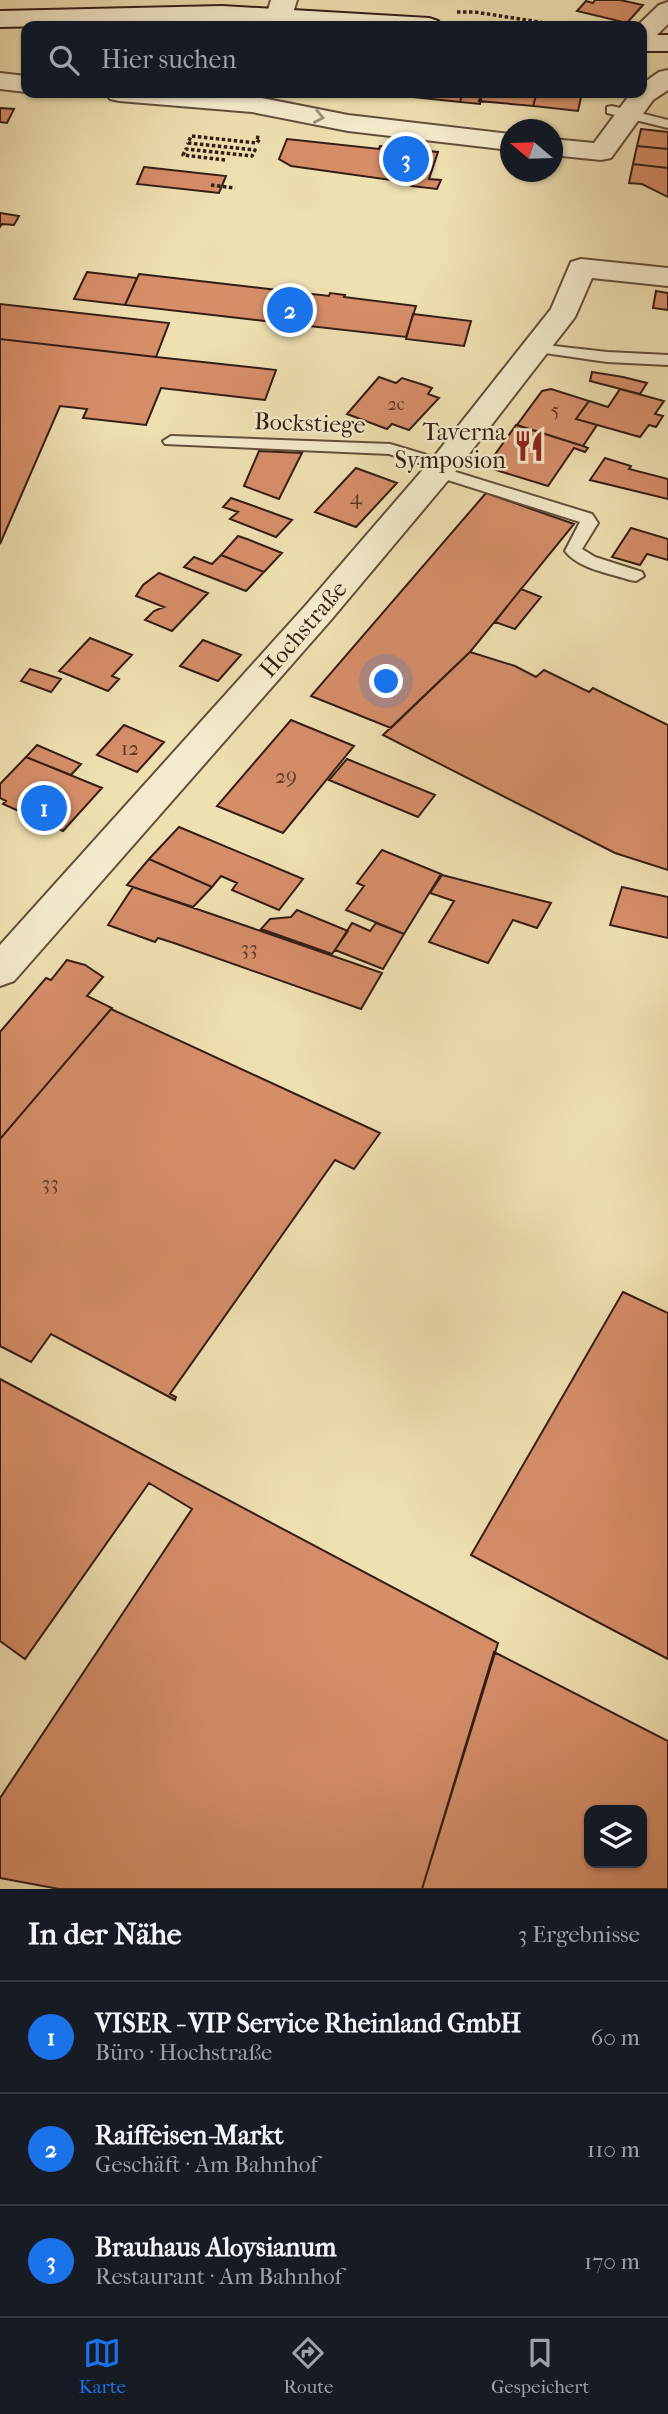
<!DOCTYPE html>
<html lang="de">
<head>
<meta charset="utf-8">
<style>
	:root { --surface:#171b24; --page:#20242c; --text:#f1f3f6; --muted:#9ea1a6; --line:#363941; --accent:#1a73e8 }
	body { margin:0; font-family:"IM FELL French Canon",serif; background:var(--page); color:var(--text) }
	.controls { position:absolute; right:21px; bottom:21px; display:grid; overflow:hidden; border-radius:14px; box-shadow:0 2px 5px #0004 }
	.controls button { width:63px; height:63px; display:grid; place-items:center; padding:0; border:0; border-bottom:2px solid var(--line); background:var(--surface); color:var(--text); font:35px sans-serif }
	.compass { position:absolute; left:500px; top:119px; width:63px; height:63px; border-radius:50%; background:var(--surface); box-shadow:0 2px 5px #0004; rotate:289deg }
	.you { position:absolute; left:387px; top:682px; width:24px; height:24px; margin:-18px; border:5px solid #fff; border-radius:50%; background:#1a73e8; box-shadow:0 0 0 10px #1a73e833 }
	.badge { display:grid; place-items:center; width:46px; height:46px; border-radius:50%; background:var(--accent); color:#fff; font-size:23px; font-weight:700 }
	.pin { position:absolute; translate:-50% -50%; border:4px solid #fff; box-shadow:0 2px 7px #0006 }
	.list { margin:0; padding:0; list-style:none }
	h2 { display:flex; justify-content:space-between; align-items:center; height:91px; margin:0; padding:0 28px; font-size:30px }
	h2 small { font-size:23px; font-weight:400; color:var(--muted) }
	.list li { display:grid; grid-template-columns:46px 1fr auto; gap:21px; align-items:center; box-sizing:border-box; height:112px; padding:0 28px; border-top:2px solid var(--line) }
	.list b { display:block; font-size:26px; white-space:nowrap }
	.list p { margin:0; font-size:23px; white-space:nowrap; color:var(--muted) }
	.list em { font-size:23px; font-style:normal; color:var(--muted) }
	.icon { flex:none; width:38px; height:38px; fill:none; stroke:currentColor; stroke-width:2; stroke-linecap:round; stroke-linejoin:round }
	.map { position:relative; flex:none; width:668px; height:1889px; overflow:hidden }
	.search { position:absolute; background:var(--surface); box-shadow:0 2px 5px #0004; left:21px; right:21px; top:21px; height:77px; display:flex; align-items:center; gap:18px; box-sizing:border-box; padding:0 24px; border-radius:14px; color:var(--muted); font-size:26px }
	.sheet { height:427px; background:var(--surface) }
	nav { display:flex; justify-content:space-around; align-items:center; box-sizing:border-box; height:98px; border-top:2px solid var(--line); background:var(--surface); font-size:19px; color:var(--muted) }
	nav a { display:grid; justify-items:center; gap:4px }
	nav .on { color:var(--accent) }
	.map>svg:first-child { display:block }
</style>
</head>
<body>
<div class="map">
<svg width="668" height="1889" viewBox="0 0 668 1889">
	<rect width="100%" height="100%" fill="#efe0b1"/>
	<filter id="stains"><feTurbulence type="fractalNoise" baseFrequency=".00286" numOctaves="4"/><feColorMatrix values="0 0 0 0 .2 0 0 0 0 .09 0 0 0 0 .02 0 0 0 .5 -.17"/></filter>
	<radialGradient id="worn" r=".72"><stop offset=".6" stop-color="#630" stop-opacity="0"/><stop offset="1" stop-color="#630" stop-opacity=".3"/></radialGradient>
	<path fill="#d68e69" stroke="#341d14" stroke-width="2" fill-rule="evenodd" d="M 595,0 L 620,0 L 643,5 L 627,23 L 577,11 L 586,1 L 593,3 Z
		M 374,93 L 463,93 L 460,102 Z
		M 463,93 L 482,93 L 480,104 L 460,102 Z
		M 482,93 L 537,93 L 533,106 L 479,101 Z
		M 537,93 L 582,93 L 578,111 L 533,106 Z
		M 0,108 L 14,109 L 7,123 L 0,122 Z
		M 641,129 L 668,132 L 668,149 L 637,146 Z
		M 287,139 L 379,149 L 380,146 L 416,150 L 405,182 L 291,166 L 279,159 Z
		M 637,146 L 668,149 L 668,168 L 633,164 Z
		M 416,150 L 438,152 L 429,179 L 441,180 L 437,189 L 411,186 L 412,183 L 405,182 Z
		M 633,164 L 668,168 L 668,197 L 642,184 L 629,183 Z
		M 144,167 L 226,176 L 219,193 L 137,184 Z
		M 0,213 L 19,216 L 14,225 L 2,224 L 0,227 Z
		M 87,272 L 137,278 L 125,305 L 74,299 Z
		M 139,274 L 329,296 L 330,293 L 345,295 L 344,297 L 416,306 L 406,337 L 125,305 Z
		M 656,291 L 668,293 L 668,310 L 653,308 Z
		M 0,304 L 169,323 L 156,357 L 0,339 Z
		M 413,314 L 471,321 L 464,346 L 406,339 Z
		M 0,339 L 156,357 L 276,370 L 265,400 L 161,388 L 146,425 L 83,418 L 87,409 L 60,406 L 0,544 Z
		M 592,372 L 623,377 L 647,383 L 640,394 L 590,381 Z
		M 379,377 L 396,383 L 402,378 L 424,385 L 432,388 L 428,394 L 439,398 L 409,430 L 392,424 L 387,429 L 347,414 Z
		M 551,389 L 589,401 L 576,419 L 597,425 L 583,446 L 517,425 L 542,391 Z
		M 620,389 L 664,401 L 655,414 L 663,416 L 656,427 L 649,425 L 640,437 L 576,419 L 589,401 L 608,407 Z
		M 516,425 L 583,446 L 588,448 L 585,452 L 574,448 L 548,486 L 486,467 Z
		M 259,451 L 302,453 L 279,499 L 244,486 Z
		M 605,458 L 631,466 L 629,469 L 668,479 L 668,499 L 590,480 Z
		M 356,468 L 397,483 L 356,527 L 315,512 Z
		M 486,493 L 574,524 L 470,652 L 391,728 L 311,696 Z
		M 231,498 L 251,505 L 292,520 L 276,537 L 230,519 L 238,512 L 223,507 Z
		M 631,528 L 668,539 L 668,560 L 647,554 L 640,565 L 612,557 Z
		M 238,536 L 247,539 L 282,553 L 264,572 L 221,555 Z
		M 221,555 L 264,572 L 246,591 L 184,567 L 194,557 L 212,564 Z
		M 159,573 L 208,593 L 172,631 L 145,620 L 154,611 L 164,607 L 136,596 L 143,585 Z
		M 521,589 L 541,597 L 515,629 L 495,622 Z
		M 90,638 L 132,655 L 112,676 L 119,679 L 108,691 L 59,671 Z
		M 203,640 L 241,655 L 218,681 L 180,666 Z
		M 470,652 L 515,666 L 536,677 L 544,670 L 589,692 L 593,688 L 668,725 L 668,870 L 615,853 L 383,735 Z
		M 30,669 L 61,679 L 51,692 L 21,681 Z
		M 291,720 L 354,746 L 283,833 L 217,806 Z
		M 124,725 L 164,742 L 137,772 L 97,755 Z
		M 37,745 L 81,764 L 71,775 L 26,757 Z
		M 26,757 L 102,788 L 63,831 L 3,804 L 6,801 L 0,798 L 0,784 Z
		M 347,759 L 435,795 L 418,817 L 329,780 Z
		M 179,827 L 303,879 L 279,910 L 232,890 L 237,883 L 221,876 L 212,887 L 149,859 Z
		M 382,850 L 441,874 L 404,934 L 346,910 L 364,886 L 357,883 Z
		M 149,859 L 212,887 L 193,907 L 127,885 Z
		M 442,875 L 551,903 L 537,928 L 513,920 L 488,963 L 429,942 L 454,901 L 430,893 Z
		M 133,887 L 310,948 L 382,973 L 361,1009 L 174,943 L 158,938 L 155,942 L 108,925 Z
		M 622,887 L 668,897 L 668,938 L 610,925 Z
		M 297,910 L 348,931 L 332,954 L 261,929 L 270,919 L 291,917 Z
		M 352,923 L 370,931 L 376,923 L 404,934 L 383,969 L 335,950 Z
		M 67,960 L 85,965 L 103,977 L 87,996 L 112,1008 L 0,1139 L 0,1032 L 46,978 L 51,980 Z
		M 111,1009 L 380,1133 L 354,1169 L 335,1160 L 170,1394 L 176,1397 L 175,1400 L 51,1334 L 31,1362 L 0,1346 L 0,1139 Z
		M 623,1292 L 668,1313 L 668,1659 L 471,1555 Z
		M 0,1379 L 498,1643 L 422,1889 L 59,1889 L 0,1878 L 0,1798 L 192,1509 L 149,1483 L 25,1659 L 0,1641 Z
		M 494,1652 L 668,1741 L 668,1889 L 422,1889 ZM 589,1810 L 642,1810 L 642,1863 L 589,1863 Z"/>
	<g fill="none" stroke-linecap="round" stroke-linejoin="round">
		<defs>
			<path id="service" d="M 612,106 L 668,120 L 668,128 L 607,113 L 607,107 Z
				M 536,344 L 607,352 L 668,355 L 668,365 L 607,362 L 531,351 L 529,348 L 531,345 Z
				M 171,436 L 390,444 L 450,462 L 452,465 L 446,469 L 592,514 L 598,523 L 582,549 L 595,557 L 642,572 L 644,576 L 636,581 L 630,580 C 609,573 579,569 565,551 L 580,522 L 432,475 L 430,472 L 436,468 L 389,454 L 165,444 L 163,441 Z"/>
			<path id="minor" d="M 271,0 L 297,0 L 289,26 L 263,26 Z
				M 668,2 L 668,24 L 651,41 L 642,44 L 642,26 L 637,26 L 659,5 Z
				M 668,70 L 668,90 L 653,100 L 611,158 L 601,160 L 552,155 L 552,139 L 594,143 L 631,93 L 642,93 L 642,84 L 659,72 Z
				M 0,73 L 26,76 L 26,92 L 0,89 Z
				M 106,93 L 212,93 L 252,96 L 348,115 L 510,134 L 510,150 L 348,131 L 252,112 L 119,101 L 110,99 Z
				M 581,259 L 668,268 L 668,286 L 592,278 L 575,317 L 455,472 L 330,621 L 14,981 L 0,986 L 0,945 L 306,605 L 433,458 L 551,309 L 571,262 Z"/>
			<path id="secondary" d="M 222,6 L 429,18 L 438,21 L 442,26 L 303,26 L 222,22 L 0,27 L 0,11 Z
				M 642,35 L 668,35 L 668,51 L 642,51 Z"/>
		</defs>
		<use href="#service" stroke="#634e3b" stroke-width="4"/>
		<use href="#minor" stroke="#634e3b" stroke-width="4"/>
		<use href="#secondary" stroke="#341d14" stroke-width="4"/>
		<path stroke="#341d14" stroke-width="3.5" stroke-dasharray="3.5 2.5" stroke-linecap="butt" d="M 457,12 L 475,12 L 565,26
			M 225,160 L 183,155 L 186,149 L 252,156 L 255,150 L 188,143 L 191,136 L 257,143 L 260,138 L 256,137
			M 211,185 L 235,188"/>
		<use href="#service" fill="#f5ebcc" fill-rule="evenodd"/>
		<use href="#minor" fill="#f5ebcc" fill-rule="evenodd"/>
		<use href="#secondary" fill="#f5ebcc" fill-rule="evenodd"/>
	</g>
	<defs><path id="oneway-chevron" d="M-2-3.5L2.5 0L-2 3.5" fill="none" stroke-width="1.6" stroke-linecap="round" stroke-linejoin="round" transform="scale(1.75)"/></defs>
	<use stroke="#9e8e79" href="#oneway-chevron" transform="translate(319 117) rotate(11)"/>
	<defs>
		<symbol id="restaurant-bare" viewBox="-9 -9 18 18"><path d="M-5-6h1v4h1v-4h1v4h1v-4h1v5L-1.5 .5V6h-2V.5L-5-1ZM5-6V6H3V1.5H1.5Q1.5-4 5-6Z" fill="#8f2418" stroke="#f5ebcc" stroke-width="2.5" paint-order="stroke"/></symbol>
	</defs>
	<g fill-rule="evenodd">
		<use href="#restaurant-bare" x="507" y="424" width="44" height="44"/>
	</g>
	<g text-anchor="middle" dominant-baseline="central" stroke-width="5" stroke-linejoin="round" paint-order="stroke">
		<g font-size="18" fill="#5c3929">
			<text x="396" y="404">2c</text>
		</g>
		<g font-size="21" fill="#5c3929">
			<text x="555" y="410">5</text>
			<text x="356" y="497">4</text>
			<text x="130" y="748">12</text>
			<text x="286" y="776">29</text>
			<text x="249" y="948">33</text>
			<text x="50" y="1183">33</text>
		</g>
		<g font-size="24" fill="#341d14" stroke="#f5ebcc">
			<text transform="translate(310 423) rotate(2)">Bockstiege</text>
			<text transform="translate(303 629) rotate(-49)">Hochstraße</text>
		</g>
		<g font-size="24" fill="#341d14" stroke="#f5ebcc" text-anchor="end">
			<text x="506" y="432">Taverna<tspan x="506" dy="28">Symposion</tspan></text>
		</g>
	</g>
	<rect width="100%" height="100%" filter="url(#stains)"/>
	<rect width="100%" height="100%" fill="url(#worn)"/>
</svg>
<div class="controls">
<button><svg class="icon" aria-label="layers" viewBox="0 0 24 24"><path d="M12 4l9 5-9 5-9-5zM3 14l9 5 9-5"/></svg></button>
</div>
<svg class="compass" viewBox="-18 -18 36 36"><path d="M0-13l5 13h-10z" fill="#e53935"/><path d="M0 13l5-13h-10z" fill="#9ea1a6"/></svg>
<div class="you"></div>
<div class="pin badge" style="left:44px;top:808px">1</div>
<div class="pin badge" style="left:290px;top:310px">2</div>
<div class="pin badge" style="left:406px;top:159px">3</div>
<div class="search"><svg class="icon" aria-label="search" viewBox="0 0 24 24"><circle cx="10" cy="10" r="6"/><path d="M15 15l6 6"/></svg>Hier suchen</div>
</div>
<section class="sheet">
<h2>In der Nähe<small>3 Ergebnisse</small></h2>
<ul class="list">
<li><span class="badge">1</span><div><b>VISER - VIP Service Rheinland GmbH</b><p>Büro · Hochstraße</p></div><em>60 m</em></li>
<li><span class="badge">2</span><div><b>Raiffeisen-Markt</b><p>Geschäft · Am Bahnhof</p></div><em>110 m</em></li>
<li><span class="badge">3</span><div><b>Brauhaus Aloysianum</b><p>Restaurant · Am Bahnhof</p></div><em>170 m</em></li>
</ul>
</section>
<nav>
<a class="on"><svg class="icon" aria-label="map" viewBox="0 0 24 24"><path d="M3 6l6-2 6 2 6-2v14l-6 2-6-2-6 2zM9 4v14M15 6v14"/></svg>Karte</a>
<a><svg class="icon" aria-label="directions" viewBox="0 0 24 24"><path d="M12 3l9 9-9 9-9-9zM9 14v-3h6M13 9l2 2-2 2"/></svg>Route</a>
<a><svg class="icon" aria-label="saved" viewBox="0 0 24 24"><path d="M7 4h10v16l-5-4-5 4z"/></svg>Gespeichert</a>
</nav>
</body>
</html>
